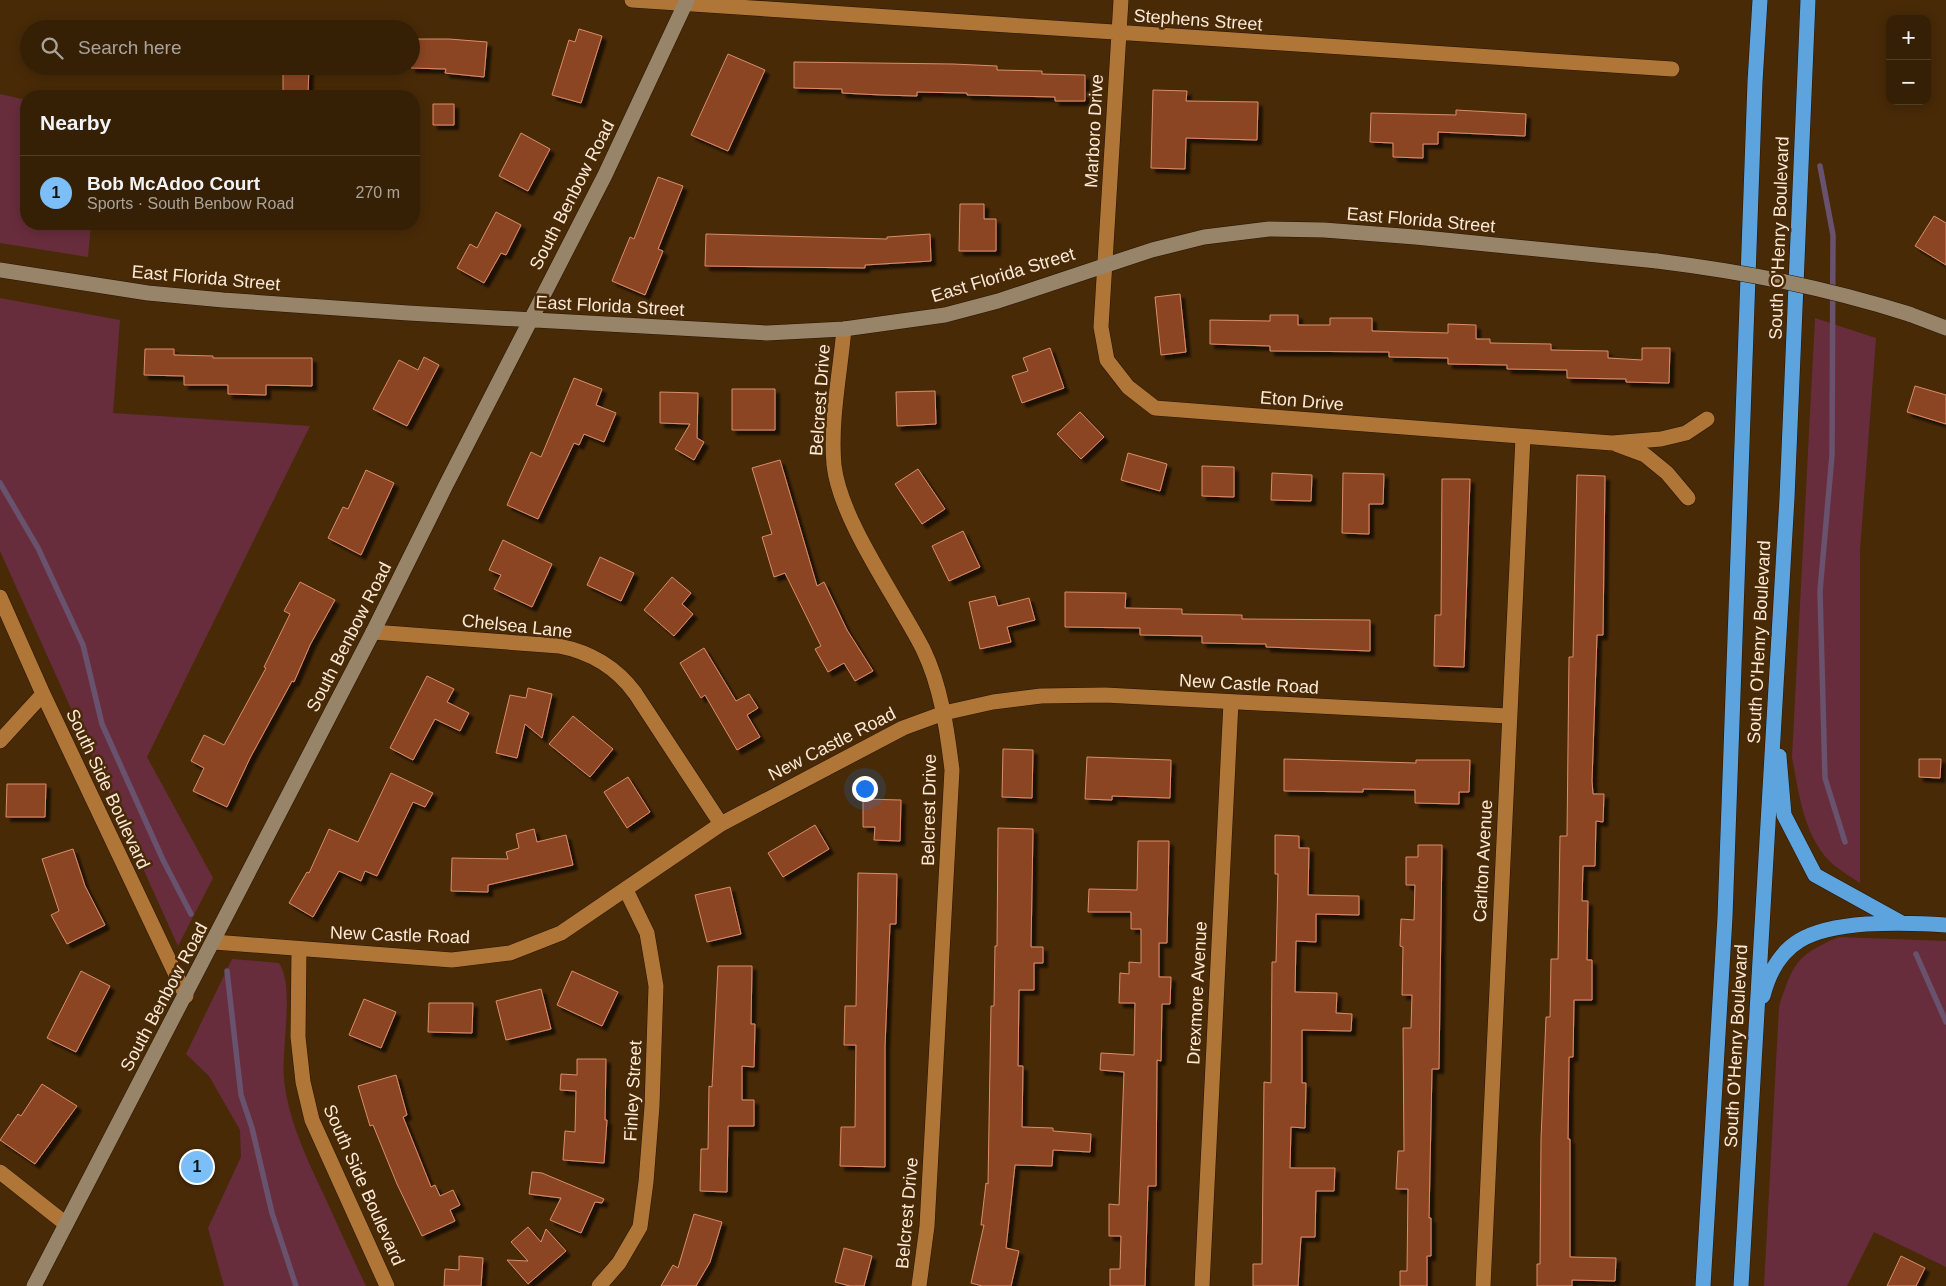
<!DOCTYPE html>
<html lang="en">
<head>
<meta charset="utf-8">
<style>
	:root { --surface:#362005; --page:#412d13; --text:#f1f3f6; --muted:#aaa39a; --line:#503e27; --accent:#7bbef8 }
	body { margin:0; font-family:Helvetica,sans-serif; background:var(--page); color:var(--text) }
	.controls { position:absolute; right:15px; top:15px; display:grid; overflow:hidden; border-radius:10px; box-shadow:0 2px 12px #0003 }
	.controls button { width:45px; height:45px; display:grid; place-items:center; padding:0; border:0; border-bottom:1px solid var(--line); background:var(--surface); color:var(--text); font:25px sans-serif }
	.you { position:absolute; left:864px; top:788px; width:18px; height:18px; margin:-12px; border:4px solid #fff; border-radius:50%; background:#1a73e8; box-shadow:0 0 0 8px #1a73e833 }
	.badge { display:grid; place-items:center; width:32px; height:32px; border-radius:50%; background:var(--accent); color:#111; font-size:16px; font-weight:700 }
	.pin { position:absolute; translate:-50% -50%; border:2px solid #fff; box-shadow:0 1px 5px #0006 }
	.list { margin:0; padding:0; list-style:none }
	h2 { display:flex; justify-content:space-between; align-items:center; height:65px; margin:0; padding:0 20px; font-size:21px }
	h2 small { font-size:16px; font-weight:400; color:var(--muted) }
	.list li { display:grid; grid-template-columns:32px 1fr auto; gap:15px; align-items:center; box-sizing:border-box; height:75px; padding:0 20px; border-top:1px solid var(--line) }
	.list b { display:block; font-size:19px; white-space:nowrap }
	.list p { margin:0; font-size:16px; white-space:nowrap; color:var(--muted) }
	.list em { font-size:16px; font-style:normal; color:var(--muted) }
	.icon { flex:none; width:28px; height:28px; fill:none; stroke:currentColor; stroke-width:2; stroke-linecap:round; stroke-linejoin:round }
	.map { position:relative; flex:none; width:1946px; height:1286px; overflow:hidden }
	.search { position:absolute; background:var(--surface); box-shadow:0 2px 12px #0003; left:20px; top:20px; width:400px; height:55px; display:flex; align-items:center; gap:12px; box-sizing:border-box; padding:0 18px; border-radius:28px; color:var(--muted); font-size:19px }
	.panel { position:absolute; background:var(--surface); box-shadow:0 2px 12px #0003; left:20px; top:90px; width:400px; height:140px; border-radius:20px }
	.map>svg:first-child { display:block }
</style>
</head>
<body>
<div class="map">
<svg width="1946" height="1286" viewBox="0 0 1946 1286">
	<defs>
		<filter id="shadow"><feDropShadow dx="4.5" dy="4.5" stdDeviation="1" flood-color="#0009"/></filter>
	</defs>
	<rect width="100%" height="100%" fill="#482a07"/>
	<path fill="#682d3c" d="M 0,94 L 26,100 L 26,224 L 91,224 L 88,257 L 0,243 Z
		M 0,298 L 120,320 L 113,413 L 310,426 L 147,757 L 213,878 L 178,946 L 0,551 Z
		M 1815,318 L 1876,338 L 1860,550 L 1860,883 C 1852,878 1843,872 1835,866 C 1804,840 1799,794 1792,757 Z
		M 1839,937 L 1946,941 L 1946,1267 L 1874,1232 L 1847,1286 L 1764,1286 L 1779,1007 C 1793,964 1796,955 1839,937 Z
		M 232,959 L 279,963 C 295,986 281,1049 284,1079 C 288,1119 306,1157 323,1193 C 337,1224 351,1255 366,1286 L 224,1286 L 208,1228 L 241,1157 L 240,1130 L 209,1076 L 186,1054 Z"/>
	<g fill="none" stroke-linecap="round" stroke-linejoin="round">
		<path stroke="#69526d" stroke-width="5.5" d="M 1820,166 L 1833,235 L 1832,455 L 1820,591 L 1825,778 L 1845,842
			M 0,483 L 38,548 L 83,645 L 102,724 L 163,860 L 191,914
			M 1916,954 L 1946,1022
			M 227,971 L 241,1095 L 252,1128 L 272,1213 L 296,1286"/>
	</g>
	<path fill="#8b4521" stroke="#db8d69" filter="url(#shadow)" d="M 579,29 L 602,36 L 581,103 L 552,95 L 569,40 L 575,42 Z
		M 411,39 L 449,39 L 487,42 L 484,77 L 445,73 L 446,69 L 411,68 Z
		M 728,54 L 765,70 L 728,151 L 691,135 Z
		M 794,62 L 953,64 L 997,66 L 997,70 L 1042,71 L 1042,74 L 1085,75 L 1085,101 L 1055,101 L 1055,97 L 967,95 L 967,93 L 917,92 L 917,96 L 882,95 L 842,93 L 842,89 L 794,88 Z
		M 283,66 L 309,66 L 308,95 L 283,94 Z
		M 1153,90 L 1187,91 L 1186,101 L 1258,102 L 1257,140 L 1186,138 L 1185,169 L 1151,168 Z
		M 433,104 L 454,104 L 454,125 L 433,125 Z
		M 1456,110 L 1526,114 L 1525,136 L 1438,132 L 1438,144 L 1423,144 L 1423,158 L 1393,157 L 1393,143 L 1370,142 L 1371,113 L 1456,115 Z
		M 521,133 L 550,149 L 528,191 L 499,176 Z
		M 658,177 L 683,186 L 658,249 L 663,251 L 645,295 L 612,281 L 630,237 L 634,239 Z
		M 960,204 L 984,204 L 984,219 L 996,219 L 996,251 L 959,251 Z
		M 496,212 L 521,225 L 506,255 L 501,253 L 484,283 L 457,268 L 470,244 L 477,248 Z
		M 1934,216 L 1946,223 L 1946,265 L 1915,246 Z
		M 706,234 L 887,239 L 887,237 L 930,234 L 931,261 L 865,265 L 865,268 L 705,266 Z
		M 1180,294 L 1186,352 L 1161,355 L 1155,297 Z
		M 1270,315 L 1298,315 L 1298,325 L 1330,325 L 1330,318 L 1372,318 L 1372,331 L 1448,333 L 1448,324 L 1476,325 L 1476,339 L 1490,339 L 1490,343 L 1551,344 L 1551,350 L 1608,351 L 1608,358 L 1642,360 L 1642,348 L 1670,348 L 1669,383 L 1626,382 L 1626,379 L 1567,378 L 1567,370 L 1507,369 L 1507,365 L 1448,364 L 1448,358 L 1389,357 L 1389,352 L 1270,351 L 1270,346 L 1210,344 L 1210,320 L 1270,321 Z
		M 1050,348 L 1064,388 L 1022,403 L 1012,376 L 1028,371 L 1023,358 Z
		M 145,349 L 174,349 L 174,355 L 213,356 L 213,358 L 312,358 L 312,386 L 266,385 L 266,395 L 228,394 L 228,385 L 184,385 L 184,376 L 144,375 Z
		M 424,357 L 439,365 L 407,426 L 373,409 L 399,360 L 418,370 Z
		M 574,378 L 602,389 L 596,405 L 616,413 L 604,442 L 584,434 L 579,445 L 574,443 L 538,519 L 507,505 L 531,452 L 541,457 Z
		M 1915,386 L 1946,395 L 1946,424 L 1907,412 Z
		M 732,389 L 775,389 L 775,430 L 732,430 Z
		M 935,391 L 936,424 L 897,426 L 896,392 Z
		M 660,392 L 698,393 L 697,438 L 704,442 L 694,460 L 675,449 L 690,424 L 660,423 Z
		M 1080,412 L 1104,437 L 1081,459 L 1057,434 Z
		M 1128,453 L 1167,464 L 1160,491 L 1121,480 Z
		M 780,460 L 817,586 L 824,582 L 847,630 L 873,671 L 855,681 L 844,663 L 828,672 L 815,649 L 821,646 L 785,573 L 774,577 L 762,537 L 772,534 L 752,468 Z
		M 1202,466 L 1234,467 L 1234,497 L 1202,496 Z
		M 918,469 L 945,509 L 922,524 L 895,484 Z
		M 366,470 L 394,483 L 361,555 L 328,538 L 343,507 L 348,509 Z
		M 1272,473 L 1312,475 L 1311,501 L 1271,500 Z
		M 1343,473 L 1384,474 L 1383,504 L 1369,504 L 1369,534 L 1342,533 Z
		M 1577,475 L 1605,476 L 1603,635 L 1597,635 L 1592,781 L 1593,794 L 1604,794 L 1603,822 L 1596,821 L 1595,866 L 1583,866 L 1582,901 L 1588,901 L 1587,960 L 1592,960 L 1592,1000 L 1574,1000 L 1573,1057 L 1569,1057 L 1568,1139 L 1570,1139 L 1570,1257 L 1616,1258 L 1615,1281 L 1572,1280 L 1572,1286 L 1537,1286 L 1537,1264 L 1540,1264 L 1541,1139 L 1546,1017 L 1550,1017 L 1551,959 L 1558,959 L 1560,836 L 1567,836 L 1569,657 L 1573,657 Z
		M 1442,479 L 1470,479 L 1464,667 L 1434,666 L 1435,615 L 1441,615 Z
		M 963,531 L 980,567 L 949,581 L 932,546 Z
		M 503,540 L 552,564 L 532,607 L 494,589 L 501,575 L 489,570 Z
		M 600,557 L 634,573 L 621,601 L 587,585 Z
		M 672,577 L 691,593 L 682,604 L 693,614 L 674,636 L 644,610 Z
		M 300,582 L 335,600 L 310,645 L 294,682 L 292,681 L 250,758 L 227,807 L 193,791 L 204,768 L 191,761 L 204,735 L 224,745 L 266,668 L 264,667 L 290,614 L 284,611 Z
		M 1065,592 L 1126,593 L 1125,608 L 1182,609 L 1182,614 L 1242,615 L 1242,619 L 1370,620 L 1370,651 L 1266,647 L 1266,644 L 1202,643 L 1202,636 L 1140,635 L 1140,628 L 1065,627 Z
		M 995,596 L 998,606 L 1029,598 L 1035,620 L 1007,627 L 1011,642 L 980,649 L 969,602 Z
		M 704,648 L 736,701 L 749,694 L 758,708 L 747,715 L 760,737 L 737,750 L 705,695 L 701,698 L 680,663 Z
		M 427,676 L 454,689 L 447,702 L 469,713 L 460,731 L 435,719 L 413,760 L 390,748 Z
		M 528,688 L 552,694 L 542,738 L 525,724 L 517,758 L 496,753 L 510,695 L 526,698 Z
		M 573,716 L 613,749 L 590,777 L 549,744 Z
		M 1003,749 L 1033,750 L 1032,798 L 1002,797 Z
		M 1087,757 L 1171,760 L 1170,798 L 1112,796 L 1112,800 L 1085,799 Z
		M 1284,759 L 1416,763 L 1416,760 L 1470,760 L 1469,792 L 1459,792 L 1459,804 L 1415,803 L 1415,790 L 1363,789 L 1363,792 L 1284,791 Z
		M 1919,759 L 1941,759 L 1940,778 L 1919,777 Z
		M 391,773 L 433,793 L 425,807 L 413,802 L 377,876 L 365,871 L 361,881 L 339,871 L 313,917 L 289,903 L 307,872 L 309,873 L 329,829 L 358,842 Z
		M 628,777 L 650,812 L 627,828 L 604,792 Z
		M 7,784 L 46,784 L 45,817 L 6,817 Z
		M 863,799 L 901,800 L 900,841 L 874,840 L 875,827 L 863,827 Z
		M 815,825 L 829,849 L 783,877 L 768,853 Z
		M 998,828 L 1033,829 L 1031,947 L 1043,947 L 1043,963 L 1034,963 L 1034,990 L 1019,990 L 1018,1066 L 1023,1066 L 1022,1127 L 1053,1128 L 1053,1131 L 1091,1134 L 1090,1152 L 1053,1150 L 1052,1166 L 1015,1165 L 1006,1248 L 1019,1251 L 1011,1286 L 982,1286 L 971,1283 L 984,1225 L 981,1225 L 986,1183 L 988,1184 L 991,1006 L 994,1006 L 995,946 L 997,946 Z
		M 534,829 L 537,842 L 566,835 L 573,865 L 488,885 L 488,892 L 451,891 L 452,858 L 508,859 L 506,852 L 519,848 L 516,834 Z
		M 1275,835 L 1299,836 L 1299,848 L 1309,848 L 1308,895 L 1359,896 L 1359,915 L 1316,914 L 1316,942 L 1296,941 L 1295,992 L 1337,993 L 1336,1013 L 1352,1014 L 1351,1031 L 1302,1030 L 1302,1083 L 1306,1083 L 1305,1128 L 1291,1127 L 1290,1168 L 1335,1168 L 1334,1191 L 1316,1191 L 1315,1237 L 1301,1237 L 1298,1286 L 1253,1286 L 1253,1264 L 1262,1264 L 1264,1082 L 1271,1083 L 1272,962 L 1276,962 L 1278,874 L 1275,874 Z
		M 1138,841 L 1169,841 L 1167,943 L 1159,943 L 1159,977 L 1171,977 L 1170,1004 L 1162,1004 L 1161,1061 L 1157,1060 L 1156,1186 L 1148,1186 L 1145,1286 L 1110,1286 L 1110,1269 L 1120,1269 L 1121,1236 L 1109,1236 L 1109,1204 L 1119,1205 L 1124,1072 L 1100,1070 L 1101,1053 L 1134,1055 L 1135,1003 L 1119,1003 L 1120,973 L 1129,974 L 1129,962 L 1141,963 L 1141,929 L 1131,929 L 1131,912 L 1088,912 L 1089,889 L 1137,890 Z
		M 1418,845 L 1442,845 L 1439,1069 L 1432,1069 L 1429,1218 L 1431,1218 L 1431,1256 L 1427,1256 L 1427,1286 L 1400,1286 L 1400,1271 L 1407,1271 L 1408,1189 L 1396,1189 L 1398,1151 L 1404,1151 L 1403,1028 L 1411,1028 L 1412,995 L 1402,995 L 1403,947 L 1400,946 L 1401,919 L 1414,920 L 1415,885 L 1406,885 L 1406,857 L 1418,857 Z
		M 73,849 L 85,886 L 105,925 L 67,944 L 51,915 L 59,911 L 42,859 Z
		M 858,873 L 897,874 L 896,924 L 890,924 L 885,1046 L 885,1167 L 840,1166 L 841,1127 L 855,1127 L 856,1045 L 844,1045 L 845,1006 L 856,1006 Z
		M 730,887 L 741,934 L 707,942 L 695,895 Z
		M 718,966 L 752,966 L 751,1024 L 755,1024 L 754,1067 L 742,1066 L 742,1100 L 754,1100 L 754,1126 L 728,1126 L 727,1192 L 700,1191 L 701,1149 L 708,1149 L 709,1086 L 712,1087 Z
		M 81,971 L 110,986 L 76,1052 L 47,1038 Z
		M 572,971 L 618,992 L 602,1026 L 557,1005 Z
		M 541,989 L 551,1029 L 506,1040 L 496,1001 Z
		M 364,999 L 396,1012 L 381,1048 L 349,1035 Z
		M 429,1003 L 473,1003 L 472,1033 L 428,1032 Z
		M 577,1059 L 606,1059 L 605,1120 L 607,1120 L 604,1163 L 563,1160 L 565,1131 L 575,1132 L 576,1091 L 560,1090 L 561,1074 L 577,1075 Z
		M 396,1075 L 407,1115 L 403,1117 L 431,1187 L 435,1185 L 440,1196 L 453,1190 L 460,1205 L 450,1210 L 455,1221 L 422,1236 L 397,1184 L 373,1125 L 370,1126 L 358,1086 Z
		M 42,1084 L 77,1106 L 35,1164 L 0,1140 L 18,1114 L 21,1116 Z
		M 532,1172 L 542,1173 L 604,1199 L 602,1203 L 595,1202 L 581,1233 L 550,1220 L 561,1198 L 529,1194 Z
		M 694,1214 L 722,1222 L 710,1262 L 696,1286 L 661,1286 L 673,1265 L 678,1268 Z
		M 528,1227 L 541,1242 L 546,1229 L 566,1251 L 528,1284 L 507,1260 L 528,1261 L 511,1242 Z
		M 844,1248 L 872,1256 L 864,1286 L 850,1286 L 835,1282 Z
		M 459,1256 L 483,1258 L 481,1286 L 444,1286 L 445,1269 L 459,1270 Z
		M 1901,1256 L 1925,1268 L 1916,1286 L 1887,1286 Z"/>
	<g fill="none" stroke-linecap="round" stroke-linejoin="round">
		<defs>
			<path id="street" d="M 632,0 L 1672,69
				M 1121,0 L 1101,327 L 1107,360 L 1128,387 L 1155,408 L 1612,443 L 1661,439 L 1686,433 L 1707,419
				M 844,329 C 840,374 830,421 834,465 C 840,520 897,598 923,649 C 941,686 947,729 952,770 L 927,1226 L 919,1286
				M 1618,445 L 1645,455 L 1667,473 L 1688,498
				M 0,597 L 43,694 L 186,996
				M 373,632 L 559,646 C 590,652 616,667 635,693 L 721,824
				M 0,741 L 43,694
				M 214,942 L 452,960 L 510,953 L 561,933 L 721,824 L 903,728 L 944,713 L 993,702 L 1041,696 L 1105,695 L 1508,716
				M 299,949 L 298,1037 L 303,1082 L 312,1120 L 387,1286
				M 0,1172 L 66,1224
				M 599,1286 L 619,1263 L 640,1227 L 646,1182 L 652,1106 L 656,986 L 647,933 L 626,890
				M 1202,1286 L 1231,702
				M 1483,1286 L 1523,437"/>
			<path id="secondary" d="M 0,270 L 148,293 L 223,300 L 408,313 L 767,333 L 844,329 L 945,315 L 998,301 L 1152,250 L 1204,237 L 1269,229 L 1324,230 L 1415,237 L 1657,261
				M 1909,314 L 1946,328
				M 34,1286 L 373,632 L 446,485 L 605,175 L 687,0"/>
			<path id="highway" d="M 1779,756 L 1784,815 L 1815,875 L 1900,922
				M 1763,996 C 1777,940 1812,928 1866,924 C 1893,923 1919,923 1946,925
				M 1703,1286 L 1725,917 L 1755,82 L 1760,0
				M 1741,1286 L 1787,498 L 1808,0"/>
		</defs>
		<use href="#street" stroke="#271503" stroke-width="16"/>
		<use href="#secondary" stroke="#271503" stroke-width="16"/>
		<use href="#highway" stroke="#271503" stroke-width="16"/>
		<use href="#street" stroke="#b07637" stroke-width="15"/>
		<use href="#secondary" stroke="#978469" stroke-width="15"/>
		<use href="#highway" stroke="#5da4df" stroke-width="15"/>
		<defs>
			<path id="secondary-bridge" d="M 1657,261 C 1745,272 1823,287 1909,314"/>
		</defs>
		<use href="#secondary-bridge" stroke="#271503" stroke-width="16" stroke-linecap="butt"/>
		<use href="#secondary-bridge" stroke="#978469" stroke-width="15"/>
	</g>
	<g text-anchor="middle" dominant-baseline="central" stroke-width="5" stroke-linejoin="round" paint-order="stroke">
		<g font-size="18" fill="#fce9d7" stroke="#482a07">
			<text transform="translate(1198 20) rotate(4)">Stephens Street</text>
			<text transform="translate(1094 131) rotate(-87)">Marboro Drive</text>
			<text transform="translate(572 195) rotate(-63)">South Benbow Road</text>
			<text transform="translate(1421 220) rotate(5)">East Florida Street</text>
			<text transform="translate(1779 238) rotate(-88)">South O'Henry Boulevard</text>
			<text transform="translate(1003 275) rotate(-17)">East Florida Street</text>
			<text transform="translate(206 278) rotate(5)">East Florida Street</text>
			<text transform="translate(610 306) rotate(3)">East Florida Street</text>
			<text transform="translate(820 400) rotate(-86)">Belcrest Drive</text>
			<text transform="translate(1302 401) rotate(5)">Eton Drive</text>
			<text transform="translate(517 626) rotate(6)">Chelsea Lane</text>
			<text transform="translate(349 637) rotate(-63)">South Benbow Road</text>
			<text transform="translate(1759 642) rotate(-87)">South O'Henry Boulevard</text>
			<text transform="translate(1249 684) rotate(3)">New Castle Road</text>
			<text transform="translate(832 744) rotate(-27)">New Castle Road</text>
			<text transform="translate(108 789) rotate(65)">South Side Boulevard</text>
			<text transform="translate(929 810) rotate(-89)">Belcrest Drive</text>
			<text transform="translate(1483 861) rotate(-87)">Carlton Avenue</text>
			<text transform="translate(400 935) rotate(2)">New Castle Road</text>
			<text transform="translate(1197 993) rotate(-87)">Drexmore Avenue</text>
			<text transform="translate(164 997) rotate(-62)">South Benbow Road</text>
			<text transform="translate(1736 1046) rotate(-87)">South O'Henry Boulevard</text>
			<text transform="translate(633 1091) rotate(-87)">Finley Street</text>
			<text transform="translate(364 1185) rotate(66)">South Side Boulevard</text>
			<text transform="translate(907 1213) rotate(-85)">Belcrest Drive</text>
		</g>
	</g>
</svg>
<div class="controls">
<button>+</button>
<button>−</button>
</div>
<div class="you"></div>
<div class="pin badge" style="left:197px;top:1167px">1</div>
<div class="search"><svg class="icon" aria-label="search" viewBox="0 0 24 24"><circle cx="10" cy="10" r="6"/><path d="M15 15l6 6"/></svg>Search here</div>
<section class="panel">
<h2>Nearby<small></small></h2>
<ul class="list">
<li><span class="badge">1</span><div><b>Bob McAdoo Court</b><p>Sports · South Benbow Road</p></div><em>270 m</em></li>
</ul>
</section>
</div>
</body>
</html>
